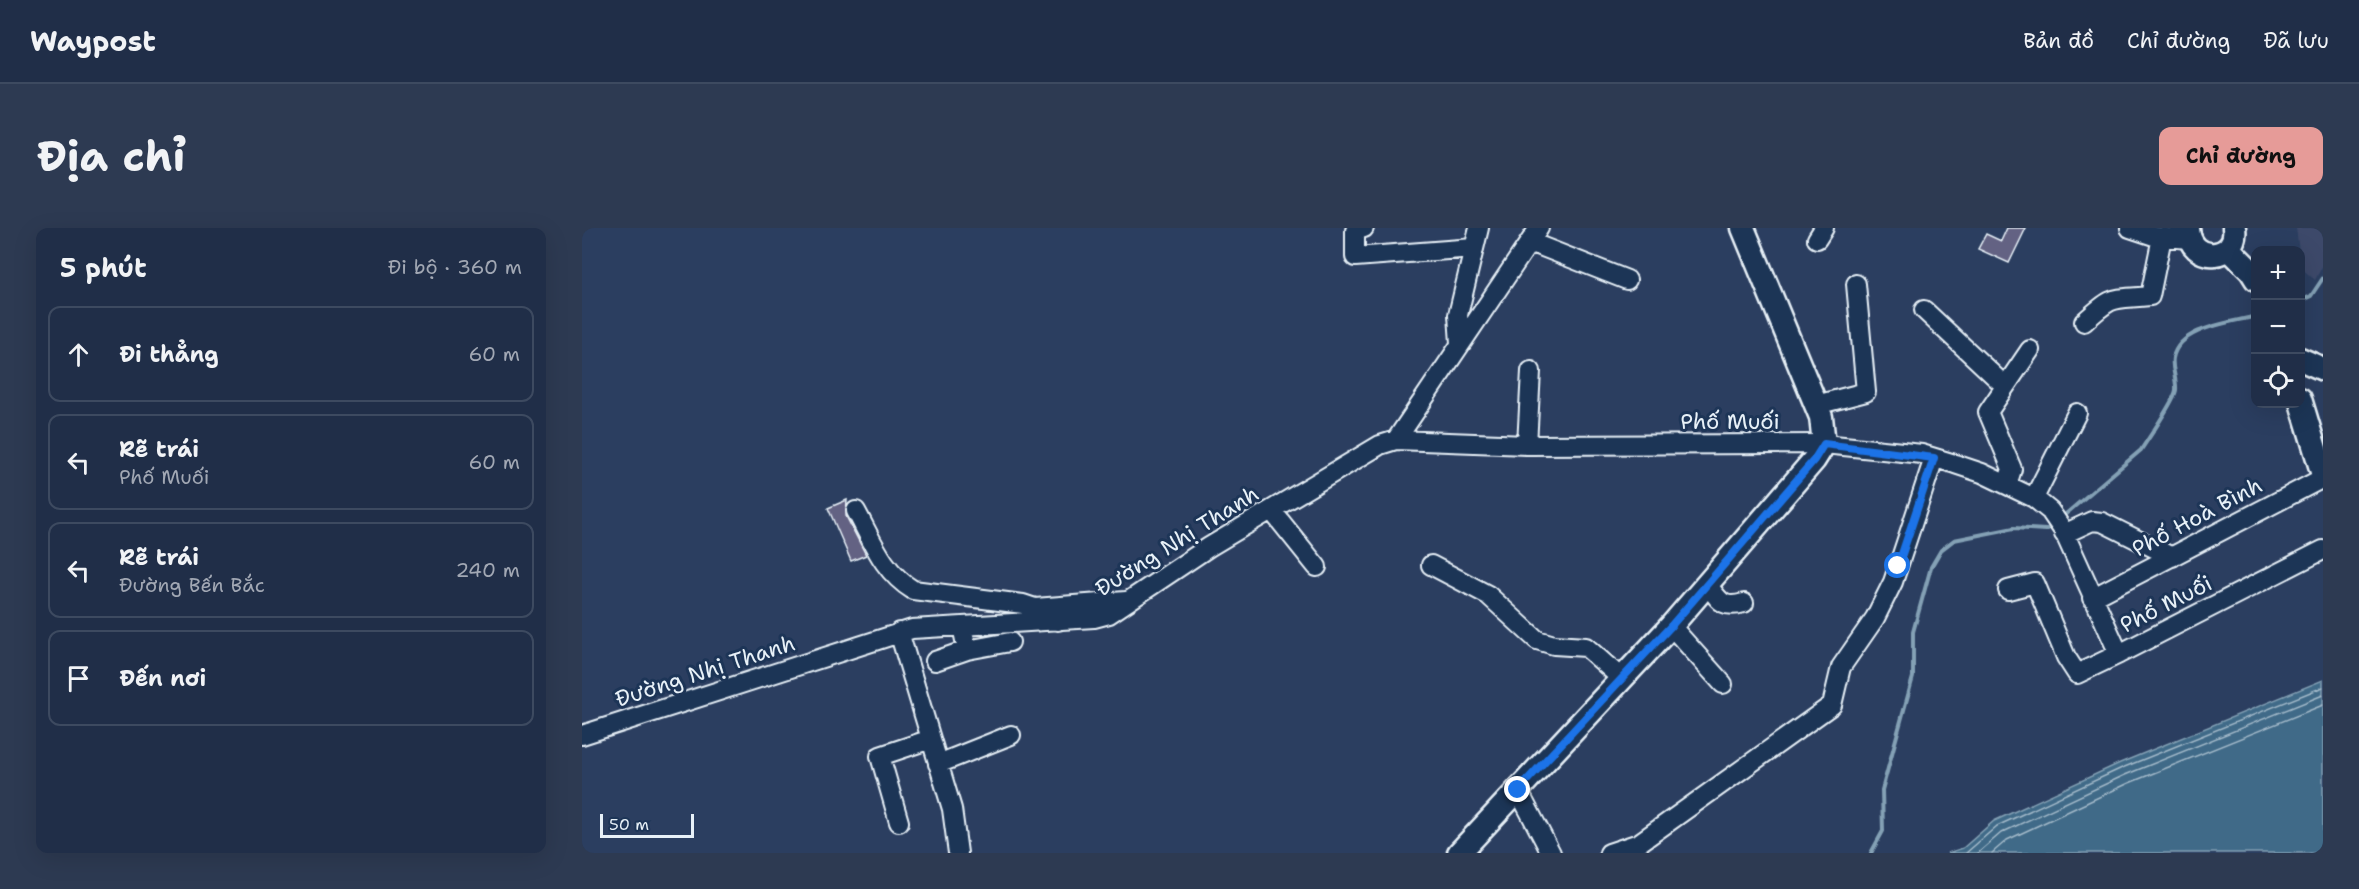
<!DOCTYPE html>
<html lang="vi">
<head>
<meta charset="utf-8">
<style>
	:root { --surface:#202e48; --page:#2d3a52; --text:#f1f3f6; --muted:#a2a8b4; --line:#3d4a60; --accent:#e69b98 }
	body { margin:0; font-family:"Shantell Sans",sans-serif; background:var(--page); color:var(--text) }
	.controls { position:absolute; right:18px; top:18px; display:grid; overflow:hidden; border-radius:12px; box-shadow:0 6px 24px #0002 }
	.controls button { width:54px; height:54px; display:grid; place-items:center; padding:0; border:0; border-bottom:2px solid var(--line); background:var(--surface); color:var(--text); font:30px sans-serif }
	.scale { position:absolute; left:18px; bottom:15px; width:94px; box-sizing:border-box; padding-left:6px; border:3px solid #e8f1f8; border-top:0; font-size:16px; line-height:21px; white-space:nowrap; color:#e8f1f8; -webkit-text-stroke:4px #1d3557; paint-order:stroke }
	.stop { position:absolute; width:18px; height:18px; margin:-14px; border:4px solid #1a73e8; border-radius:50%; background:#fff }
	.stop.end { background:#1a73e8; border-color:#fff; box-shadow:0 2px 6px #0008 }
	.list { margin:0; padding:0; list-style:none }
	h2 { display:flex; justify-content:space-between; align-items:center; height:78px; margin:0; padding:0 24px; font-size:26px }
	h2 small { font-size:20px; font-weight:400; color:var(--muted) }
	.list li { display:grid; grid-template-columns:39px 1fr auto; gap:18px; align-items:center; box-sizing:border-box; height:96px; margin:0 12px 12px; padding:0 12px; border:2px solid var(--line); border-radius:12px }
	.list b { display:block; font-size:22px; white-space:nowrap }
	.list p { margin:0; font-size:20px; white-space:nowrap; color:var(--muted) }
	.list em { font-size:20px; font-style:normal; color:var(--muted) }
	.icon { flex:none; width:33px; height:33px; fill:none; stroke:currentColor; stroke-width:2; stroke-linecap:round; stroke-linejoin:round }
	.map { position:relative; flex:none; width:1741px; height:625px; overflow:hidden; border-radius:12px }
	header { display:flex; align-items:center; gap:36px; box-sizing:border-box; height:84px; padding:0 30px; background:var(--surface); border-bottom:2px solid var(--line) }
	header strong { font-size:28px }
	nav { display:flex; gap:33px; margin-inline-start:auto; font-size:21px }
	.intro { display:flex; align-items:center; justify-content:space-between; box-sizing:border-box; height:144px; padding:0 36px }
	h1 { margin:0; font-size:42px }
	.button { padding:15px 27px; border-radius:12px; background:var(--accent); color:#111; font-size:21px; font-weight:700 }
	main { display:flex; gap:36px; padding:0 36px }
	aside { flex:1; background:var(--surface); border-radius:12px; box-shadow:0 6px 24px #0002 }
	.map>svg:first-child { display:block }
</style>
</head>
<body>
<header>
<strong>Waypost</strong>
<nav><a>Bản đồ</a><a>Chỉ đường</a><a>Đã lưu</a></nav>
</header>
<div class="intro"><h1>Địa chỉ</h1><a class="button">Chỉ đường</a></div>
<main>
<aside>
<h2>5 phút<small>Đi bộ · 360 m</small></h2>
<ul class="list">
<li><svg class="icon" aria-label="ahead" viewBox="0 0 24 24"><path d="M12 20V5M6 11l6-6 6 6"/></svg><div><b>Đi thẳng</b></div><em>60 m</em></li>
<li><svg class="icon" aria-label="left" viewBox="0 0 24 24"><path d="M17 20v-9H6M10 6l-5 5 5 5"/></svg><div><b>Rẽ trái</b><p>Phố Muối</p></div><em>60 m</em></li>
<li><svg class="icon" aria-label="left" viewBox="0 0 24 24"><path d="M17 20v-9H6M10 6l-5 5 5 5"/></svg><div><b>Rẽ trái</b><p>Đường Bến Bắc</p></div><em>240 m</em></li>
<li><svg class="icon" aria-label="arrive" viewBox="0 0 24 24"><path d="M6 21V4h12l-3 4 3 4H6"/></svg><div><b>Đến nơi</b></div></li>
</ul>
</aside>
<div class="map">
<svg width="1741" height="625" viewBox="0 0 1741 625">
	<rect width="100%" height="100%" fill="#2b3e60"/>
	<filter id="ink" filterUnits="userSpaceOnUse"><feTurbulence type="fractalNoise" baseFrequency=".0167" numOctaves="2"/><feDisplacementMap in="SourceGraphic" scale="12" xChannelSelector="R" yChannelSelector="G"/><feConvolveMatrix kernelMatrix="1 2 1 2 8 2 1 2 1" color-interpolation-filters="sRGB"/></filter>
	<g filter="url(#ink)">
		<path fill="#3c496a" d="M 1714,0 L 1741,0 L 1741,37 L 1733,52 L 1719,40 Z"/>
		<path fill="#416b88" stroke="#84a1b5" stroke-width="1.5" d="M 1741,452 L 1741,625 L 1366,625 L 1381,620 L 1412,593 L 1538,535 Z"/>
		<g fill="none" stroke-linecap="round" stroke-linejoin="round">
			<path stroke="#a5bbcb" stroke-width="1.5" d="M 1384,625 L 1415,598 L 1540,540 L 1741,459
				M 1396,625 L 1419,605 L 1543,547 L 1741,467
				M 1410,625 L 1425,612 L 1547,555 L 1741,477"/>
			<path stroke="#84a1b5" stroke-width="4" d="M 1718,73 L 1729,68 L 1741,50
				M 1479,290 L 1559,222 C 1566,211 1593,172 1594,162 C 1595,151 1589,140 1591,130 C 1597,99 1649,95 1674,88
				M 1289,625 L 1301,603 L 1300,562 L 1331,449 L 1331,404 L 1349,339 L 1359,322 L 1372,312 L 1432,300 L 1464,302 L 1471,297"/>
		</g>
		<path fill="#646283" stroke="#e8f1f8" stroke-width="1.5" d="M 1425,0 L 1444,0 L 1427,35 L 1396,21 L 1404,6 L 1419,13 Z
			M 265,272 L 264,288 L 284,327 L 269,333 L 246,280 Z"/>
		<g fill="none" stroke-linecap="round" stroke-linejoin="round">
			<defs>
				<path id="minor" d="M 782,0 L 773,3 L 773,29 L 892,20
					M 1548,0 L 1572,8 L 1607,11
					M 1235,11 L 1242,0
					M 948,14 L 1045,52
					M 1342,82 L 1423,158
					M 1502,94 C 1533,66 1528,72 1568,68 L 1580,9
					M 878,115 L 876,87 L 897,0
					M 1234,177 L 1284,164 L 1274,56
					M 814,212 L 945,217 L 1242,216 L 1340,226 L 1373,236 L 1400,245 L 1452,270 L 1468,283 L 1481,302 L 1537,426 L 1741,322
					M 945,217 L 949,143
					M 1425,257 L 1430,241 L 1406,184 L 1448,122
					M 1452,270 L 1495,185
					M 274,283 C 290,312 301,344 331,362 L 441,376 L 453,380 L 476,393
					M 690,283 L 735,339
					M 1482,306 L 1510,293 L 1520,294 L 1590,329
					M 849,337 L 906,367 L 955,412 L 972,417 L 1004,419 L 1040,451
					M 1125,356 C 1138,373 1140,381 1162,375
					M 1426,362 L 1453,355 L 1484,429 L 1495,446 L 1537,426
					M 1510,370 L 1741,250
					M 453,380 L 544,373
					M 1089,398 L 1141,456
					M 317,404 L 370,581 L 376,625
					M 385,422 L 428,414
					M 353,433 L 385,422 L 380,398
					M 0,507 L 330,401 L 512,390 L 527,386 L 627,319 L 798,217 L 814,212 L 957,0
					M 356,536 L 429,507
					M 936,562 L 969,625
					M 317,594 L 298,528 L 349,511
					M 1027,625 L 1057,615 L 1250,477 L 1259,439 L 1293,390 L 1311,354 L 1352,230"/>
				<path id="major" d="M 1606,0 C 1608,38 1657,32 1652,0
					M 1646,20 L 1669,43 L 1674,51
					M 1718,131 L 1741,141
					M 1718,171 L 1741,247
					M 877,625 L 1089,398 L 1232,232 L 1242,216 L 1239,189 L 1161,0"/>
			</defs>
			<use href="#minor" stroke="#e8f1f8" stroke-width="22"/>
			<use href="#major" stroke="#e8f1f8" stroke-width="27"/>
			<use href="#minor" stroke="#1d3557" stroke-width="18"/>
			<use href="#major" stroke="#1d3557" stroke-width="22"/>
		</g>
	</g>
	<g fill="none" stroke-linecap="round" stroke-linejoin="round" filter="url(#ink)">
		<path stroke="#1a73e8" stroke-width="8" d="M 936,562 L 1089,398 L 1232,232 L 1242,216 L 1352,230 L 1316,338"/>
	</g>
	<g text-anchor="middle" dominant-baseline="central" stroke-width="6" stroke-linejoin="round" paint-order="stroke">
		<g font-size="22" fill="#e8f1f8" stroke="#1d3557">
			<text x="1148" y="193">Phố Muối</text>
			<text transform="translate(1615 289) rotate(-28)">Phố Hoà Bình</text>
			<text transform="translate(595 313) rotate(-32)">Đường Nhị Thanh</text>
			<text transform="translate(1584 376) rotate(-27)">Phố Muối</text>
			<text transform="translate(123 443) rotate(-18)">Đường Nhị Thanh</text>
		</g>
	</g>
</svg>
<div class="controls">
<button>+</button>
<button>−</button>
<button><svg class="icon" aria-label="locate" viewBox="0 0 24 24"><circle cx="12" cy="12" r="6"/><path d="M12 2v4M12 18v4M2 12h4M18 12h4"/></svg></button>
</div>
<div class="scale">50 m</div>
<div class="stop" style="left:1316px;top:338px"></div>
<div class="stop end" style="left:936px;top:562px"></div>
</div>
</main>
</body>
</html>
